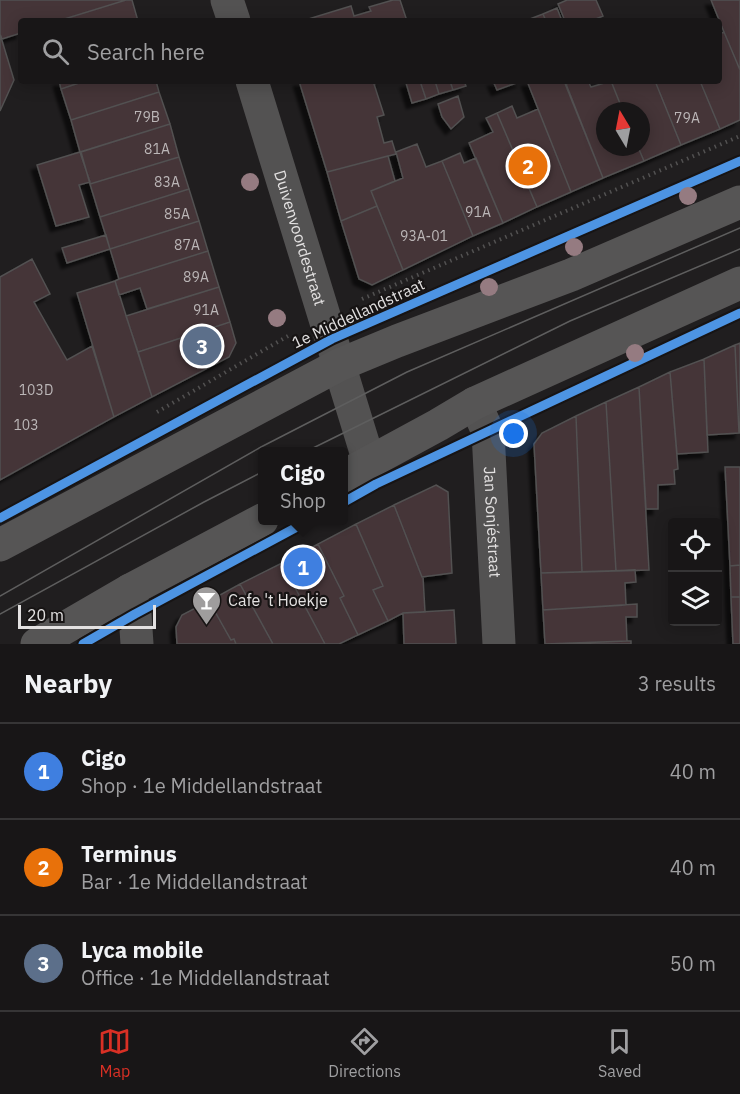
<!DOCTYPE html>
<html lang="en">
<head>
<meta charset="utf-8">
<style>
	:root { --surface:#181617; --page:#252324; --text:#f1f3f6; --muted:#9f9fa1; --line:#363536; --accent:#d93025 }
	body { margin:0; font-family:"IBM Plex Sans",sans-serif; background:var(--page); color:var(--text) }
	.controls { position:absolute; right:18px; bottom:18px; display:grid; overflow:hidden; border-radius:6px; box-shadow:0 3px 15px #0003 }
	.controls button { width:54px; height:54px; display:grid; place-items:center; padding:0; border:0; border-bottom:2px solid var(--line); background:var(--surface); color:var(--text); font:30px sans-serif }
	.compass { position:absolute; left:596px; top:102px; width:54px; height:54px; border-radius:50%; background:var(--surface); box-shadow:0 3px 15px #0003; rotate:350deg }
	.scale { position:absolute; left:18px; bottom:15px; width:138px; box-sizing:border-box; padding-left:6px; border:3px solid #e3e1e1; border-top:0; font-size:16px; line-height:21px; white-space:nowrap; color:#e3e1e1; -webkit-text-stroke:4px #171414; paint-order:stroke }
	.you { position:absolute; left:514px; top:434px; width:21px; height:21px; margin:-15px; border:4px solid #fff; border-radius:50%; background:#1a73e8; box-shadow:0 0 0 9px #1a73e833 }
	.badge { display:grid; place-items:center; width:39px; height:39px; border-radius:50%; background:var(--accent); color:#fff; font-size:20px; font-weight:700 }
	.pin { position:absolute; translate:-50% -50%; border:3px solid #fff; box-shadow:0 2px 6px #0006 }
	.popup { position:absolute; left:258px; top:447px; width:90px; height:78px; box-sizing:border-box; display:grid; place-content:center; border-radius:6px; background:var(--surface); filter:drop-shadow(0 2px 4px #0005); font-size:20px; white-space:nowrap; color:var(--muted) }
	.popup b { font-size:22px; color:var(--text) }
	.popup::after { content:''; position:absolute; left:50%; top:100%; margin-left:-12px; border:12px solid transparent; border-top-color:var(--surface) }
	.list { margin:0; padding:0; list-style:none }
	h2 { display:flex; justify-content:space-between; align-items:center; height:78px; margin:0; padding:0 24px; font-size:26px }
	h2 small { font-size:20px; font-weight:400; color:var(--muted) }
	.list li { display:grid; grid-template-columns:39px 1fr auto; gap:18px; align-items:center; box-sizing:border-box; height:96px; padding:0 24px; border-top:2px solid var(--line) }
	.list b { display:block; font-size:22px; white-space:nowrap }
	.list p { margin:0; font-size:20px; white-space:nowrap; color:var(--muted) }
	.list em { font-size:20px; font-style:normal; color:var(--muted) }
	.icon { flex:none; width:33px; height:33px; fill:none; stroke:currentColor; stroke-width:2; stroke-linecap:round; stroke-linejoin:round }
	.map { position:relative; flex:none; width:740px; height:644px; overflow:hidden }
	.search { position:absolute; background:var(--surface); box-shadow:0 3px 15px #0003; left:18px; right:18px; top:18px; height:66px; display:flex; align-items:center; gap:15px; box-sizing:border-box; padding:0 21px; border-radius:6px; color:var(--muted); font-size:22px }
	.sheet { height:366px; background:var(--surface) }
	nav { display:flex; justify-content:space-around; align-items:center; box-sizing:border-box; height:84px; border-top:2px solid var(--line); background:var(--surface); font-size:16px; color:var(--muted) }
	nav a { display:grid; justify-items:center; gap:3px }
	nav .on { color:var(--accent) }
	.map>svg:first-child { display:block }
</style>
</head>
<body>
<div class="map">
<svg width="740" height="644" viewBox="0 0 740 644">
	<defs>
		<filter id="shadow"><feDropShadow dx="-5.5" dy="5.5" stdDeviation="1.5" flood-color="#0009"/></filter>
	</defs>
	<rect width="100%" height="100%" fill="#201e1f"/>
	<path fill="#443439" stroke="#525151" stroke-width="1.5" filter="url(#shadow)" d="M 0,0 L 126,0 L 58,21 L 21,21 L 21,33 L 2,39 L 0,34 Z
		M 126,0 L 132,0 L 138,21 L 58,21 Z
		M 393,0 L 400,0 L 407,21 L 302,21 L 351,6 L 354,16 L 371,11 L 369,7 Z
		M 567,0 L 596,0 L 603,16 L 591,21 L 565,21 L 558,4 Z
		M 711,0 L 740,0 L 740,70 L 724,32 Z
		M 557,8 L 562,21 L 546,21 L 543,14 Z
		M 543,14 L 546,21 L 531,21 L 530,19 Z
		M 724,32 L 740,70 L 740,120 L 720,129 L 700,81 L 719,81 L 719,34 Z
		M 0,34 L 14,80 L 0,111 Z
		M 59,81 L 85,81 L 61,89 Z
		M 85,81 L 156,81 L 159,92 L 71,120 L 61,89 Z
		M 299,81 L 382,81 L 374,84 L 384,115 L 377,117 L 384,143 L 392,141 L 396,154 L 327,172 Z
		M 414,81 L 420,81 L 426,99 L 412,103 L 406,83 Z
		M 420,81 L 435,81 L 439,94 L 426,99 Z
		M 435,81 L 450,81 L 453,90 L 439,94 Z
		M 450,81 L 464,81 L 466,86 L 453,90 Z
		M 493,81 L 522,81 L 497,90 Z
		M 527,81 L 564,81 L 603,178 L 571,192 Z
		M 574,81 L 588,81 L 591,87 L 611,81 L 623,111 L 605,111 L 605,147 L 638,147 L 644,161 L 603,178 L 566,84 Z
		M 611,81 L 655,81 L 681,145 L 644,161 L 638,147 L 641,147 L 641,111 L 623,111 Z
		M 655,81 L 700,81 L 720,129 L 681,145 Z
		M 159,92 L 170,124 L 80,152 L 71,120 Z
		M 458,96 L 464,117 L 451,129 L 442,117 L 438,104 Z
		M 512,106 L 517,118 L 538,109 L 571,192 L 537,207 L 497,113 Z
		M 497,113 L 537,207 L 503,223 L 469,143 L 493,132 L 486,118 Z
		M 170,124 L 179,157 L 90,184 L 81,152 Z
		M 417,144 L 426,167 L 442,161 L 473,236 L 403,270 L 371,191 L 403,178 L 396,152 Z
		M 80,152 L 90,182 L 79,185 L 89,217 L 56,226 L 37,165 Z
		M 460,153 L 464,163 L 476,158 L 503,223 L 473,236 L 442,161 Z
		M 388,156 L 395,181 L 371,191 L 377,206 L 341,221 L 327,172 Z
		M 179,157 L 189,189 L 100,217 L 90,184 Z
		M 189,189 L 199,221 L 110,249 L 100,217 Z
		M 377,206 L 403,270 L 372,285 L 359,279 L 341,221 Z
		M 199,221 L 208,251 L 119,279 L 110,249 Z
		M 106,235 L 110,249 L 67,263 L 62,248 Z
		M 208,251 L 219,287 L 147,309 L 140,288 L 119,295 L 115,281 L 119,279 Z
		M 32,259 L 50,294 L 34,302 L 67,360 L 92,346 L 114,417 L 0,480 L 0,277 Z
		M 115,281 L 152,397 L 114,417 L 77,293 Z
		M 219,287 L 230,322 L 138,352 L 126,316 Z
		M 230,322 L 236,343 L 229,357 L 152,397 L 138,352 Z
		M 740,343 L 740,433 L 739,433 L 735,345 Z
		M 735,345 L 739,433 L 707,435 L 704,359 Z
		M 704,359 L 708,452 L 677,454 L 670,372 Z
		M 670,372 L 678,469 L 674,470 L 675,484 L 658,485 L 658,509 L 646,509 L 639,387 Z
		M 639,387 L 649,570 L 616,571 L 606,402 Z
		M 606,402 L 616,571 L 582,572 L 576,416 Z
		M 576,416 L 582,572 L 541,573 L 534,444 L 542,433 Z
		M 725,467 L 740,467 L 740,565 L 730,566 Z
		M 436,485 L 448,492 L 452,573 L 422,577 L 394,505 Z
		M 394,505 L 422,577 L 423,577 L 425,612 L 403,613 L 388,621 L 373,590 L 383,586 L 356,524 Z
		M 356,524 L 383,586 L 373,590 L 388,621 L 358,635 L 340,598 L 344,596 L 318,544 Z
		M 318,544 L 344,596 L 340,598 L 358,635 L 339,644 L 325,644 L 282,563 Z
		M 282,563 L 325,644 L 273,644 L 240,584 Z
		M 740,565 L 740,597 L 731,597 L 730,566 Z
		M 635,570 L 636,582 L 625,583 L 626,605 L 543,610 L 541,573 Z
		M 240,584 L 273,644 L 236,644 L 234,639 L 231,640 L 209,601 Z
		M 731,597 L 740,597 L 740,644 L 733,644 Z
		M 209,601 L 231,640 L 234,639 L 236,644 L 177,644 L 176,627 L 182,615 Z
		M 637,604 L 637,617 L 626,617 L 627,641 L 545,644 L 543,610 Z
		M 454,610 L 456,644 L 404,644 L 403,613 Z
		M 627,641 L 631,641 L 631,644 L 553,644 Z"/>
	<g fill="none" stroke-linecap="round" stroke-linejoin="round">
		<path stroke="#525151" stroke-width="4" stroke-dasharray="1.5 4.5" stroke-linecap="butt" d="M 362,299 L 740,136
			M 157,412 L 288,336"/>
		<g stroke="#535252" stroke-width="33">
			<path d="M 227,0 L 234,21"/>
			<path id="s1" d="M 252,81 L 369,462"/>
			<path id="s2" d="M 475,403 L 488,432 L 499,644"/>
			<path d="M 130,590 L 135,614 L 137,644"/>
		</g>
		<path stroke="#565555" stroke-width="33" d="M 344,476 L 438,425 L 475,403 L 740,283
			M 0,545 L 339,365 L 397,341 L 571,275 L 740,202
			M 37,644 L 130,590 L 262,520"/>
		<path stroke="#5e5e5e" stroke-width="1.5" d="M 305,452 L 570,321 L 740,249
			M 0,596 L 261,447 L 407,372 L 740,228
			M 0,614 L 204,502 L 262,472"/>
		<defs>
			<path id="cycleway" d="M 344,502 L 376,484 L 740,313
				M 0,518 L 332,339 L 740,161
				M 83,644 L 135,614 L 310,520"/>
		</defs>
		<use href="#cycleway" stroke="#171414" stroke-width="13"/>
		<use href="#cycleway" stroke="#4d94e3" stroke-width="9"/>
	</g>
	<g fill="#957b81">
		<circle cx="250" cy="182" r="9"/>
		<circle cx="688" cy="196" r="9"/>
		<circle cx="574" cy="247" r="9"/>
		<circle cx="489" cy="287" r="9"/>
		<circle cx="277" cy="318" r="9"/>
		<circle cx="635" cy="353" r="9"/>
	</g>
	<defs>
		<symbol id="bar-pin" viewBox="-11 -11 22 30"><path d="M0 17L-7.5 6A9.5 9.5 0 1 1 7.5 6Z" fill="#9f9d9d" stroke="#171414"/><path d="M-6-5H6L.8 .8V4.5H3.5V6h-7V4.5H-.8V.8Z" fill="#fff"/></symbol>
	</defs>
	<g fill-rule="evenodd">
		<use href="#bar-pin" x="190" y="584" width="33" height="45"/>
	</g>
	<g text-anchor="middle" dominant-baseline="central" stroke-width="4.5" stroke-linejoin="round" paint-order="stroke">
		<g font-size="14" fill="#bbb6b7">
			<text x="147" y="117">79B</text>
			<text x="687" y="118">79A</text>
			<text x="157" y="149">81A</text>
			<text x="167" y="182">83A</text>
			<text x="478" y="212">91A</text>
			<text x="177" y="214">85A</text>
			<text x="424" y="236">93A-01</text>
			<text x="187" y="245">87A</text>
			<text x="196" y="277">89A</text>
			<text x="206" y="310">91A</text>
			<text x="36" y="390">103D</text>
			<text x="26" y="425">103</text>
		</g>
		<g font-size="16" fill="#e3e1e1" stroke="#171414">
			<text stroke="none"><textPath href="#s1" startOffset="164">Duivenvoordestraat</textPath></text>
			<text transform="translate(358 313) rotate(-25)">1e Middellandstraat</text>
			<text stroke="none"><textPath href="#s2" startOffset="122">Jan Sonjéstraat</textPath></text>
		</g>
		<g font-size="16" fill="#e3e1e1" stroke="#171414" text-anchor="start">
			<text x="228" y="600">Cafe 't Hoekje</text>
		</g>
	</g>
</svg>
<div class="controls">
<button><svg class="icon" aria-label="locate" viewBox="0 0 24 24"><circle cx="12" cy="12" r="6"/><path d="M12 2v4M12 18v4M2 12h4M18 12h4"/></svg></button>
<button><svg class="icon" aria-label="layers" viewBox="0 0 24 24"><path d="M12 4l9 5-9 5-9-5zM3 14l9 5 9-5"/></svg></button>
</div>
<svg class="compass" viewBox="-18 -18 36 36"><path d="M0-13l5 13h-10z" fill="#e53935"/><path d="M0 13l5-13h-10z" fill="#9f9fa1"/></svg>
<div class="scale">20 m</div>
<div class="you"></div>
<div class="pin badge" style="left:303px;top:567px;background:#3f7fe0">1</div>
<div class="popup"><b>Cigo</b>Shop</div>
<div class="pin badge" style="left:528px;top:166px;background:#e8710a">2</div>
<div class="pin badge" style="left:202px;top:346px;background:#5c6f8a">3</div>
<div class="search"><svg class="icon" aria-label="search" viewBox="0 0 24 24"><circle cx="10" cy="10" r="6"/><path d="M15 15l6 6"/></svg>Search here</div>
</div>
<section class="sheet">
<h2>Nearby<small>3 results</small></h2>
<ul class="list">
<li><span class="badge" style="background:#3f7fe0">1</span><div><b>Cigo</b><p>Shop · 1e Middellandstraat</p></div><em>40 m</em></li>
<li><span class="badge" style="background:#e8710a">2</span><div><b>Terminus</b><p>Bar · 1e Middellandstraat</p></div><em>40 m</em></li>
<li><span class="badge" style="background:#5c6f8a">3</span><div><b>Lyca mobile</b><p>Office · 1e Middellandstraat</p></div><em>50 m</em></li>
</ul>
</section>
<nav>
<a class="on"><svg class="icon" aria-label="map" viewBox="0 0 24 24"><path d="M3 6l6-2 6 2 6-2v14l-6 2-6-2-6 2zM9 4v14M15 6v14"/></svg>Map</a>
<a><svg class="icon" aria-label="directions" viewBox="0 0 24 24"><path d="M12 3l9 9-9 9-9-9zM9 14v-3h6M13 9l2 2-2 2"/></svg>Directions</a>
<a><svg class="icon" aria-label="saved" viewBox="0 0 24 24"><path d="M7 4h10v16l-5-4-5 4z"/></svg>Saved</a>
</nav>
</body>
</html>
